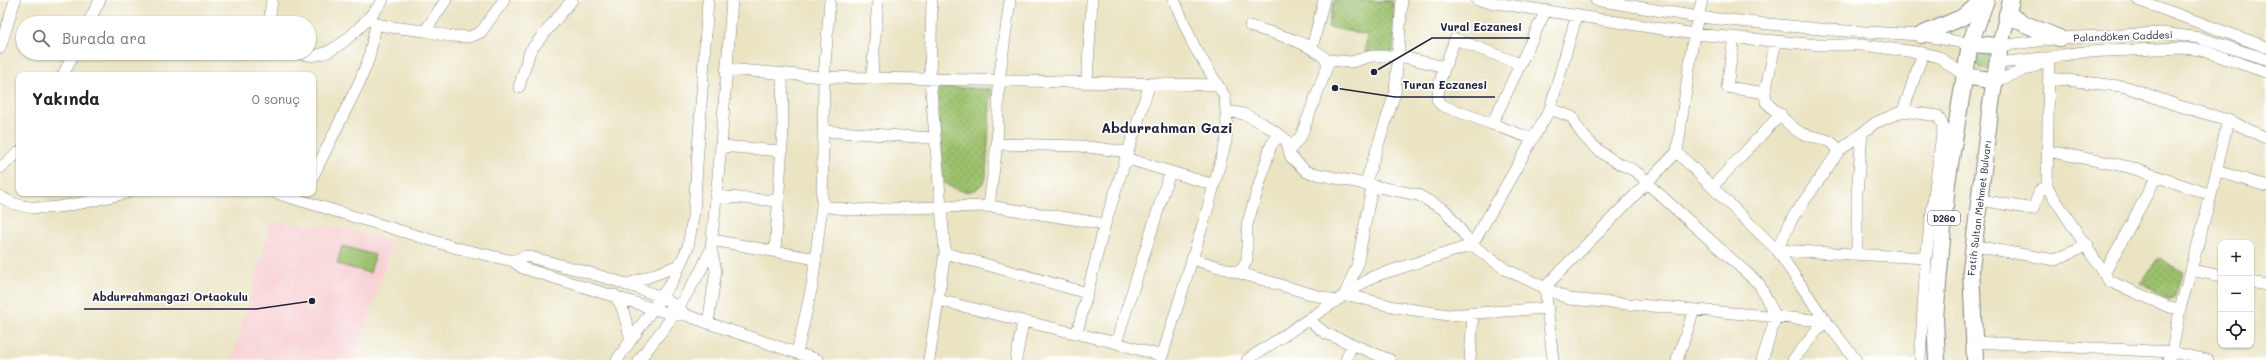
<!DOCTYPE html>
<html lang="tr">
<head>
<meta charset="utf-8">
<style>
	:root { --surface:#fff; --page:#f2f2f2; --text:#202124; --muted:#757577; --line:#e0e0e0 }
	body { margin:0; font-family:Mali,sans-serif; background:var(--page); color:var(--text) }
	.controls { position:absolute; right:12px; bottom:12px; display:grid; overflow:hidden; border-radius:8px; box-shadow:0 1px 3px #0004 }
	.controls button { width:36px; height:36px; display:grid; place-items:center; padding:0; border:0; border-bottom:1px solid var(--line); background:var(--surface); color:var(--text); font:20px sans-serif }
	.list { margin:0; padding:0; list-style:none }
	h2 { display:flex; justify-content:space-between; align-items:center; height:52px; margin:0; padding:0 16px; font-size:17px }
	h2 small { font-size:13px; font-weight:400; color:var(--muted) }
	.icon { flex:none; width:22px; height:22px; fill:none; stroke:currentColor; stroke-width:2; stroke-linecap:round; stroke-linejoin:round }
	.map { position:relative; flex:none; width:2266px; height:360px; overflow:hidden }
	.search { position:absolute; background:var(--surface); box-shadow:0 1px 3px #0004; left:16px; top:16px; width:300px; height:44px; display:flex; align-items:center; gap:10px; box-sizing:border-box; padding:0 14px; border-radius:22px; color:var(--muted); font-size:15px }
	.panel { position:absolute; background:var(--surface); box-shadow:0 1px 3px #0004; left:16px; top:72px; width:300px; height:124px; border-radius:8px }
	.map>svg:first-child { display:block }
</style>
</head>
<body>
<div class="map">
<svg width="2266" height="360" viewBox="0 0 2266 360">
	<defs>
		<pattern id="park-dots" width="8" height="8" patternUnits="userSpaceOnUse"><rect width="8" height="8" fill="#9bc16c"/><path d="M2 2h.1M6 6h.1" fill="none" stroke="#7e9c5a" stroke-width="1.8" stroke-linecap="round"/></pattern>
	</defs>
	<rect width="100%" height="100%" fill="#fff"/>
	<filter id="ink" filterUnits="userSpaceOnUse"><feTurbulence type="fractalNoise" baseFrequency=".025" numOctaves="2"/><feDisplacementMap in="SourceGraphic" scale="8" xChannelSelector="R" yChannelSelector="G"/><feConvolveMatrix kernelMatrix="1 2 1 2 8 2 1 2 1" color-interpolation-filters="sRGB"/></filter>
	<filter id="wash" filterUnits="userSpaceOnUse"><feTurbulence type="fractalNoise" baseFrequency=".012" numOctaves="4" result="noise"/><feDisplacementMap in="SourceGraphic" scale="16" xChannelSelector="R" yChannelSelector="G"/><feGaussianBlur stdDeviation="0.9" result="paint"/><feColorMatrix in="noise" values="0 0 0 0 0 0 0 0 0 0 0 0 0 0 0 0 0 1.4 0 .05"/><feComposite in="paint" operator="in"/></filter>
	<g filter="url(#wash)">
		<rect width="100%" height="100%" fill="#eae4c3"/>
		<path fill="#f7cfd2" d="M 271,222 L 337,227 L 393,242 L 356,360 L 232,360 Z"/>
		<path fill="#9bc16c" stroke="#5e7254" d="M1977 62a8 8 0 1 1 16 0a8 8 0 1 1-16 0Z
			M 342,246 L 375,255 L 370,273 L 337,264 Z"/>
		<path fill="url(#park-dots)" stroke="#5e7254" d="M 1334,0 L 1392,1 L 1395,20 L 1393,52 L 1365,53 L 1367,35 L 1328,27 Z
			M 942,87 L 991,89 L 986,177 C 976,198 960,192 943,183 L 937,91 Z
			M 2158,258 L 2183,272 L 2174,299 L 2169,300 L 2141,283 Z"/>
	</g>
	<g filter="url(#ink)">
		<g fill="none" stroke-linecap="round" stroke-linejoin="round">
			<defs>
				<path id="minor" d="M 1477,0 L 1694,34 L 1821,45 L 1862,45 L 1923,53 L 1939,57 L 1965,76
					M 1596,0 L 1698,17 L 1830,30 L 1921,35 L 1970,44
					M 2138,0 L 2266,47
					M 370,18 L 376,24 L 391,27 L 425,31 L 449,36 L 470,37 L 481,32 L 504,0
					M 88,23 L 100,0
					M 269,23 L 272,0
					M 1250,26 C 1277,35 1306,40 1327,60 L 1327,67 L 1301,136 L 1290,150
					M 425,31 L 446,0
					M 1734,37 L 1727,87 L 1765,93
					M 1776,41 L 1765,93 L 1766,102 C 1776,111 1791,128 1801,133 C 1816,140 1830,135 1839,151
					M 2000,46 L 2059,38 L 2161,33 L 2200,38 L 2266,59
					M 0,48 L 15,0
					M 1312,48 L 1324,0
					M 297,53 C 304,55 314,57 321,54 C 342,49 371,17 383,0
					M 1327,60 L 1351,62 L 1372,56 L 1399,56 L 1445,67
					M 1999,63 L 2042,58 L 2049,58 L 2047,187 L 2109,281 L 2169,307 L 2180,309
					M 726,69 L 824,77 L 1217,85
					M 63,75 L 74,53
					M 872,76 L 878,0
					M 2049,78 L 2127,87 L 2176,105 L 2228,120 L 2266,138
					M 1087,81 L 1092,0
					M 1996,81 L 2038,65 L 2049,58 L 2063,55 L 2084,52 L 2182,48 L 2201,50 L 2266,72
					M 519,87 L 530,51 L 572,0
					M 1550,109 L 1572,117 C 1581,137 1598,152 1618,163 C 1631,169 1639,171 1648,184 L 1759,284 L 1776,317 L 1762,360
					M 1227,111 L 1244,114 L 1262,123 L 1280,135 L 1286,140 L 1291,157 L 1307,172 L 1418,195 L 1445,210 L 1472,245 L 1505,269 L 1569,299 L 1825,321
					M 1903,111 L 1923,53
					M 1781,114 L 1712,187 L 1777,250 L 1824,319 L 1856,360
					M 1492,124 L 1441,105 L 1437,99 L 1441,78 L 1455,39 L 1520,64
					M 823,131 L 933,138
					M 1533,139 L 1492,124 L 1546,10
					M 997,144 L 1080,146 L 1128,152
					M 721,146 L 781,151
					M 2048,151 L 2129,167 L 2211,195
					M 1677,152 L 1712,187
					M 1125,158 L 1214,185
					M 0,168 L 19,152
					M 2217,171 L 2266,186
					M 313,176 L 359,83 L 369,58 L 376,24
					M 1365,185 L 1395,93 L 1402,0
					M 1372,187 L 1357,266 L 1345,294 L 1395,307 L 1448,315 L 1548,308
					M 276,193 L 457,248 L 513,261 L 523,268 L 674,315 L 686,315 L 708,323
					M 0,196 C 33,221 89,200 126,193
					M 715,196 L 778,201
					M 1980,200 L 2033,209 L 2040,190 L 2047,187
					M 822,206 L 853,210 L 941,207 L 930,79 L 932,0
					M 989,206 L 997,144 L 999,81 L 1010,0
					M 1105,224 L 1150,83
					M 712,240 L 816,259
					M 1974,246 L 2055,260 L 2088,245
					M 711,249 L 716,271 L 708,323 L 818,360
					M 1777,250 L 1793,217 L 1839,151 L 1875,123 L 1903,111 L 1938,116 L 1943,126 L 1926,258 L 1920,360
					M 1777,250 L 1926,258
					M 775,252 L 783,129 L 782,75
					M 945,253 L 1087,293
					M 1857,255 L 1857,194 L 1862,134
					M 1192,259 L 1335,301
					M 513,261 L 526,256 C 559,265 663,289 683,312
					M 2191,270 L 2211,195 L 2228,120
					M 1240,273 L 1247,260 L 1247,225 L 1271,145 L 1280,135
					M 2104,274 L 2157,176
					M 2251,282 L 2266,285
					M 626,285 L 680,265
					M 615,295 L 622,307 L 631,340
					M 938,300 L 1023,321 L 1016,360
					M 1309,320 L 1325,333 L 1390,360
					M 1023,321 L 1113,342 L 1162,356
					M 1974,342 L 2172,352 L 2208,360
					M 1116,343 L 1170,172
					M 797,353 L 812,286 L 822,206 L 824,77 L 830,0
					M 617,360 L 673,280 L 688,247 L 694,211 L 708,0
					M 639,360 L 674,315 L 701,270 L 711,249 L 721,146 L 732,0
					M 929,360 L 945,253 L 941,207 L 989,206 L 1105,224 L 1077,333
					M 1161,360 L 1207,211 L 1226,141 L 1227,127 L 1225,97 L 1194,46 L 1174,0
					M 1247,360 L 1372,277 L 1472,245 L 1550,109 L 1577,14
					M 1346,360 L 1352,344
					M 1470,360 L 1473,313
					M 1553,360 L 1545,287 L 1677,152 L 1694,34 L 1702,0
					M 1677,360 L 1694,310
					M 1793,360 L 1825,321
					M 2168,360 L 2172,352 L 2180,309 L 2191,270 L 2221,276"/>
				<path id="highway" d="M 2007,14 L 2025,24 L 2059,38
					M 1921,35 L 1961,18 L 1986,0
					M 1970,44 L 2000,46
					M 1965,76 L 1996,81
					M 1937,360 L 1935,318 L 1947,183 L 1970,44 L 1986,0
					M 1975,360 L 1971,269 L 1991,104 L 2000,46 L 2011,0"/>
			</defs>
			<use href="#minor" stroke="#86837f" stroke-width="12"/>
			<use href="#highway" stroke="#86837f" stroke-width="18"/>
			<use href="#minor" stroke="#fff" stroke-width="11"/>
			<use href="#highway" stroke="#fff" stroke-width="16"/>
		</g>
	</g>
	<g text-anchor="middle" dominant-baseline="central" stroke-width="3.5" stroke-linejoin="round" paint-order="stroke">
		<rect fill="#fff" stroke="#646476" stroke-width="1" x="1928" y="211" width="32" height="14" rx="3"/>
		<g font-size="9" font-weight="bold" fill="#22223b">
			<text x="1944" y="218">D260</text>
		</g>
		<g font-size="10" fill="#22223b" stroke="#fff">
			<text transform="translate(2123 36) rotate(-2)">Palandöken Caddesi</text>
			<text transform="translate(1979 208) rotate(-83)">Fatih Sultan Mehmet Bulvarı</text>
		</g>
		<g font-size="14" font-weight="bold" fill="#22223b" stroke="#fff">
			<text x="1167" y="127">Abdurrahman Gazi</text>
		</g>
	</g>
	<path fill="none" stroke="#22223b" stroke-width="1.5" d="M1374 72L1432 38H1530M1335 88L1395 97H1495M312 301L256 309H84"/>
	<g fill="#22223b" stroke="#fff" stroke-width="1.5">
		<circle cx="1374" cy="72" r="4"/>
		<circle cx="1335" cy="88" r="4"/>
		<circle cx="312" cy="301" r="4"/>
	</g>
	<g font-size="11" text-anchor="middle" font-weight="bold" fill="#22223b" stroke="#fff" stroke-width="3.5" stroke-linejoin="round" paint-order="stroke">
		<text x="1481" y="31">Vural Eczanesi</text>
		<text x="1445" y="89">Turan Eczanesi</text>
		<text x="170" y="301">Abdurrahmangazi Ortaokulu</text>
	</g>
</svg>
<div class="controls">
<button>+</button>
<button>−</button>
<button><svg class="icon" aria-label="locate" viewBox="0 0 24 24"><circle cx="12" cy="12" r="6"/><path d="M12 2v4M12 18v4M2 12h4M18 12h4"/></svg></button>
</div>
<div class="search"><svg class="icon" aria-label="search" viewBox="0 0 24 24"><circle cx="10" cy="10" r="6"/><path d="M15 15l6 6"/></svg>Burada ara</div>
<section class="panel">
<h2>Yakında<small>0 sonuç</small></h2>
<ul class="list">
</ul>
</section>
</div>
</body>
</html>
